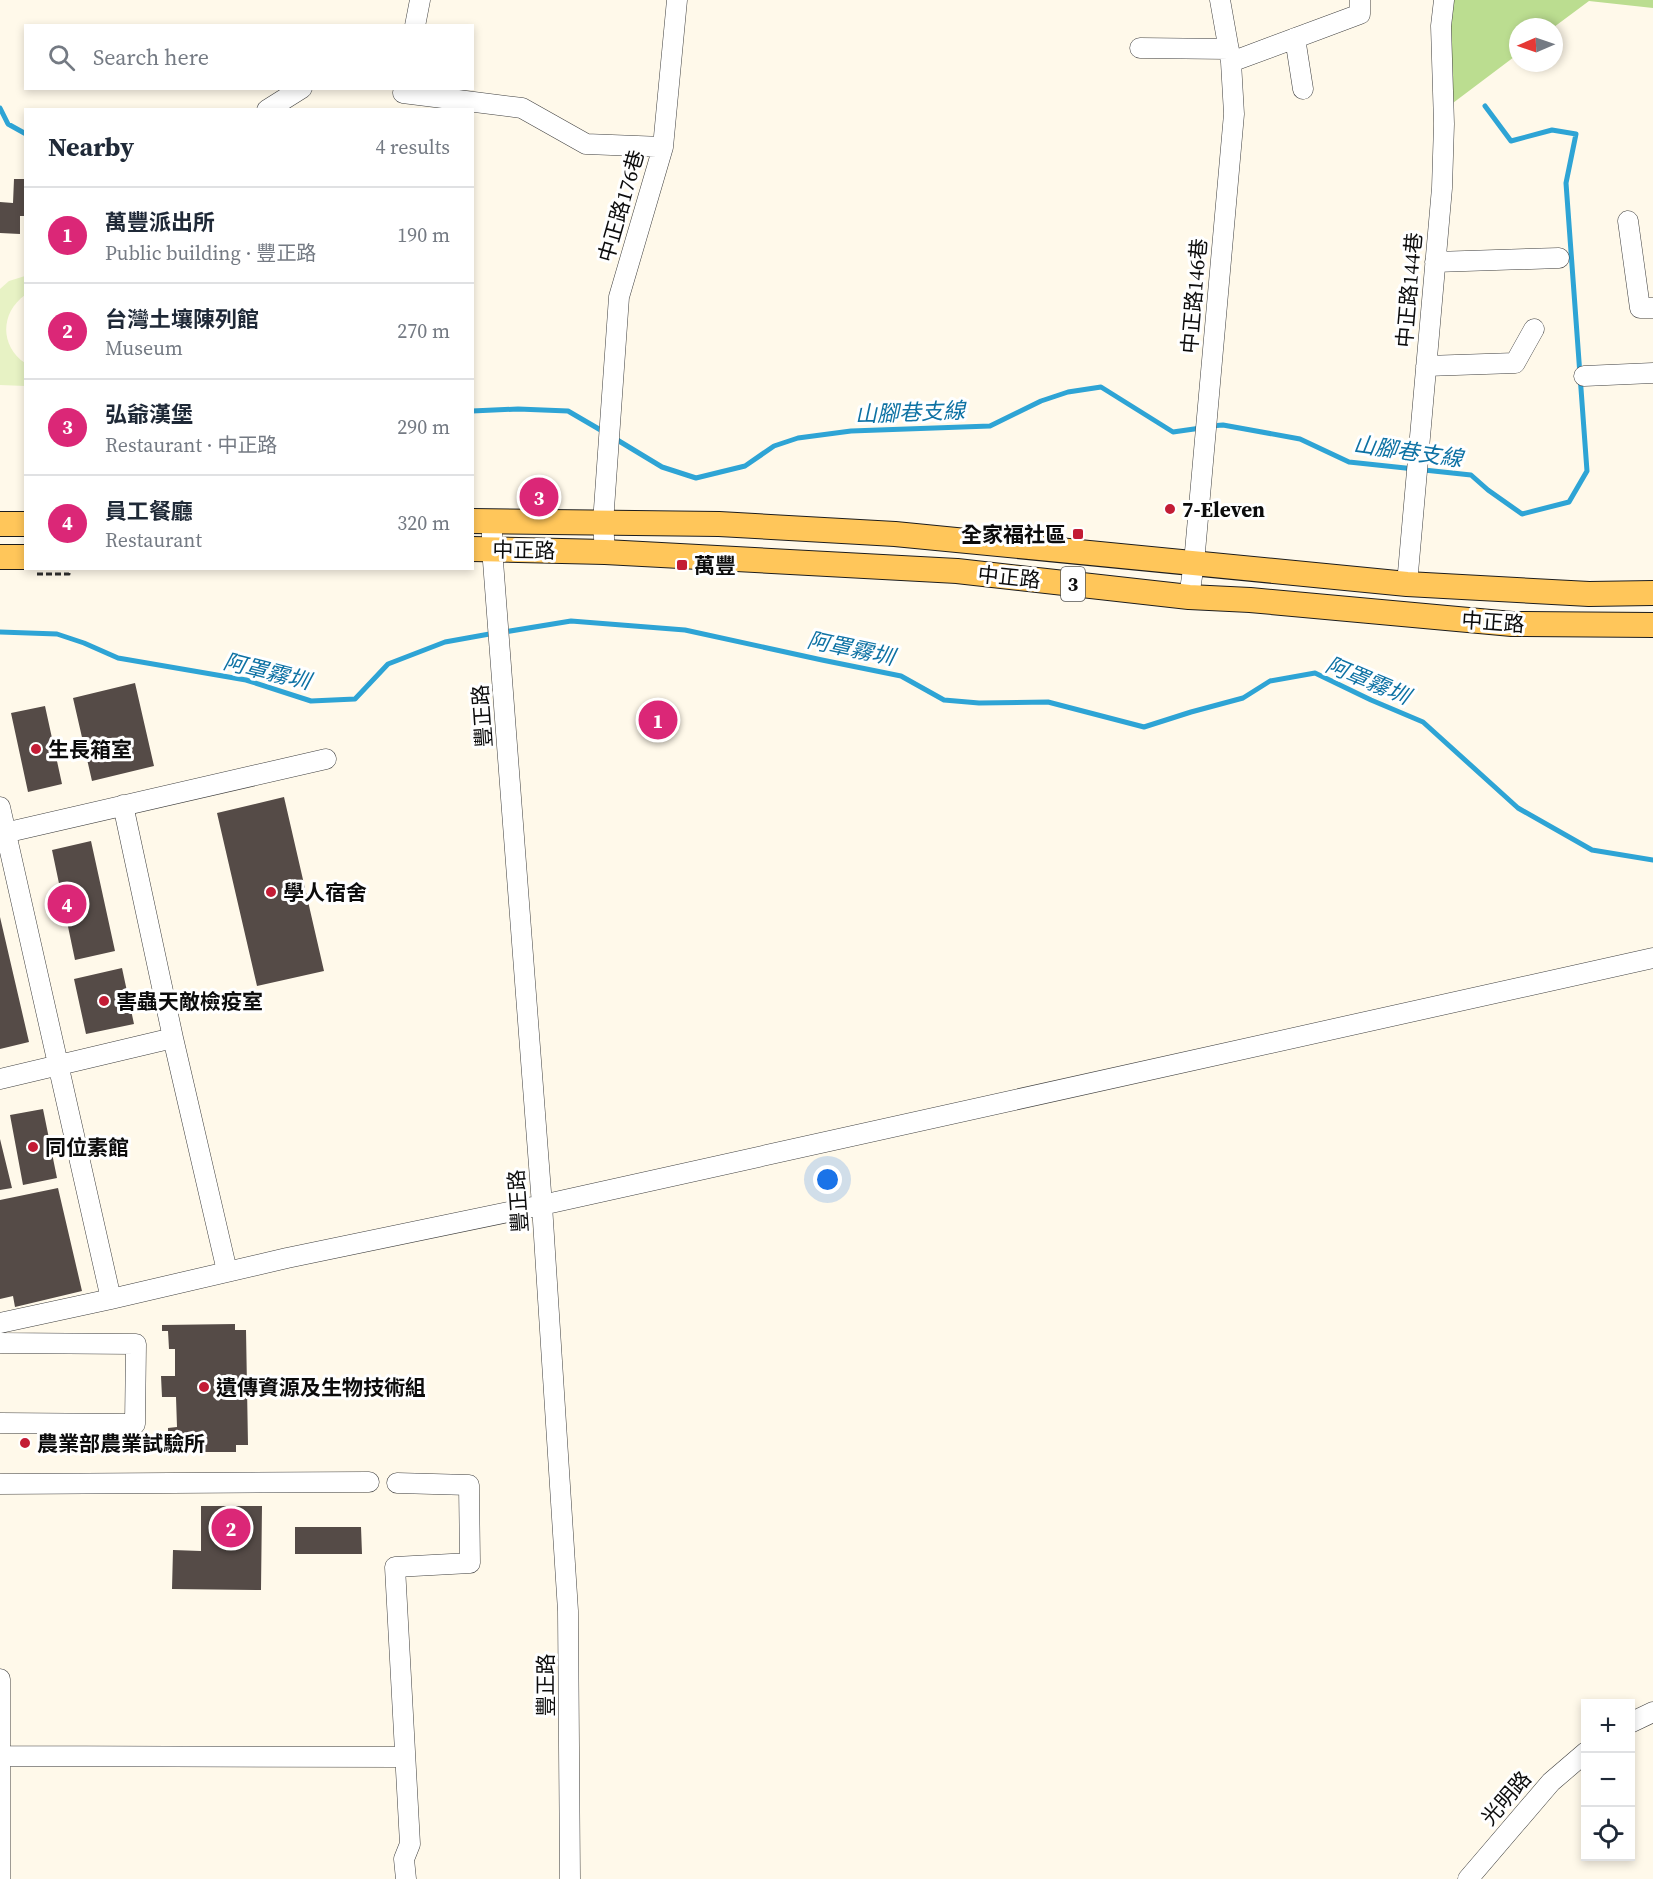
<!DOCTYPE html>
<html lang="en">
<head>
<meta charset="utf-8">
<style>
	:root { --surface:#fff; --page:#f6f6f7; --text:#1f2937; --muted:#747a83; --line:#e0e1e3; --accent:#db2777 }
	body { margin:0; font-family:"Source Serif 4","Noto Sans TC",serif; background:var(--page); color:var(--text) }
	.controls { position:absolute; right:18px; bottom:18px; display:grid; overflow:hidden; border-radius:0px; box-shadow:0 3px 9px #0003 }
	.controls button { width:54px; height:54px; display:grid; place-items:center; padding:0; border:0; border-bottom:2px solid var(--line); background:var(--surface); color:var(--text); font:30px sans-serif }
	.compass { position:absolute; left:1509px; top:18px; width:54px; height:54px; border-radius:50%; background:var(--surface); box-shadow:0 3px 9px #0003; rotate:268deg }
	.you { position:absolute; left:828px; top:1180px; width:21px; height:21px; margin:-15px; border:4px solid #fff; border-radius:50%; background:#1a73e8; box-shadow:0 0 0 9px #1a73e833 }
	.badge { display:grid; place-items:center; width:39px; height:39px; border-radius:50%; background:var(--accent); color:#fff; font-size:20px; font-weight:700 }
	.pin { position:absolute; translate:-50% -50%; border:3px solid #fff; box-shadow:0 2px 6px #0006 }
	.list { margin:0; padding:0; list-style:none }
	h2 { display:flex; justify-content:space-between; align-items:center; height:78px; margin:0; padding:0 24px; font-size:26px }
	h2 small { font-size:20px; font-weight:400; color:var(--muted) }
	.list li { display:grid; grid-template-columns:39px 1fr auto; gap:18px; align-items:center; box-sizing:border-box; height:96px; padding:0 24px; border-top:2px solid var(--line) }
	.list b { display:block; font-size:22px; white-space:nowrap }
	.list p { margin:0; font-size:20px; white-space:nowrap; color:var(--muted) }
	.list em { font-size:20px; font-style:normal; color:var(--muted) }
	.icon { flex:none; width:33px; height:33px; fill:none; stroke:currentColor; stroke-width:2; stroke-linecap:round; stroke-linejoin:round }
	.map { position:relative; flex:none; width:1653px; height:1879px; overflow:hidden }
	.search { position:absolute; background:var(--surface); box-shadow:0 3px 9px #0003; left:24px; top:24px; width:450px; height:66px; display:flex; align-items:center; gap:15px; box-sizing:border-box; padding:0 21px; border-radius:0px; color:var(--muted); font-size:22px }
	.panel { position:absolute; background:var(--surface); box-shadow:0 3px 9px #0003; left:24px; top:108px; width:450px; height:462px; border-radius:0px }
	.map>svg:first-child { display:block }
</style>
</head>
<body>
<div class="map">
<svg width="1653" height="1879" viewBox="0 0 1653 1879">
	<rect width="100%" height="100%" fill="#fff9ea"/>
	<path fill="#bbdd90" d="M 1452,0 L 1653,0 L 1653,8 L 1589,1 L 1554,27 L 1518,27 L 1518,54 L 1437,115 Z"/>
	<path fill="#e7f2c4" d="M 25,276 L 25,295 C 0,313 0,346 25,363 L 25,386 L 0,385 L 0,289 L 9,281 Z"/>
	<g fill="none" stroke-linecap="round" stroke-linejoin="round">
		<path stroke="#2ea4d5" stroke-width="5" d="M 0,108 L 8,124 L 26,134
			M 472,411 L 518,409 L 568,411 L 604,432
			M 1210,426 L 1223,425 L 1300,439 L 1349,462 L 1471,475 L 1488,490 L 1522,514 L 1569,502 L 1587,471 L 1566,183 L 1576,134 L 1552,130 L 1511,141 L 1485,106
			M 614,438 L 662,467 L 696,478 L 745,466 L 774,446 L 798,438 L 851,431 L 990,426 L 1041,401 L 1068,392 L 1101,387 L 1173,432 L 1201,428
			M 0,632 L 57,634 L 84,643 L 118,658 L 246,680 L 311,701 L 355,699 L 388,664 L 445,642 L 495,633
			M 504,632 L 571,621 L 685,630 L 822,660 L 901,676 L 944,700 L 979,703 L 1048,702 L 1144,727 L 1191,712 L 1243,698 L 1270,681 L 1315,673 L 1371,700 L 1423,722 L 1518,808 L 1592,850 L 1653,860"/>
	</g>
	<path fill="#554b47" d="M 14,179 L 26,179 L 26,216 L 20,216 L 20,234 L 0,233 L 0,202 L 13,203 Z
		M 135,683 L 154,766 L 92,781 L 73,698 Z
		M 45,706 L 62,784 L 28,792 L 11,713 Z
		M 284,797 L 324,971 L 257,986 L 217,813 Z
		M 91,841 L 115,951 L 75,960 L 52,850 Z
		M 0,917 L 29,1042 L 0,1049 Z
		M 122,968 L 134,1024 L 86,1034 L 74,979 Z
		M 43,1109 L 57,1178 L 23,1185 L 10,1115 Z
		M 0,1139 L 12,1188 L 0,1190 Z
		M 58,1188 L 82,1291 L 15,1307 L 13,1296 L 0,1299 L 0,1200 Z
		M 235,1324 L 235,1330 L 246,1330 L 248,1445 L 236,1445 L 236,1452 L 186,1452 L 186,1444 L 168,1445 L 168,1428 L 177,1427 L 176,1397 L 162,1397 L 161,1376 L 175,1376 L 175,1349 L 169,1349 L 168,1331 L 162,1331 L 162,1325 Z
		M 201,1506 L 262,1506 L 261,1590 L 172,1589 L 173,1550 L 201,1551 Z
		M 295,1527 L 361,1527 L 362,1554 L 295,1554 Z"/>
	<g fill="none" stroke-linecap="round" stroke-linejoin="round">
		<defs>
			<path id="minor" d="M 415,26 L 420,0
				M 1295,38 L 1303,89
				M 1140,48 L 1229,49
				M 1231,62 L 1360,14 L 1360,0
				M 404,88 L 403,93 L 522,108 L 586,144 L 663,147 L 619,297 L 603,523 L 605,552
				M 267,110 L 302,88
				M 663,147 L 677,0
				M 1628,221 L 1640,308 L 1653,308
				M 1435,262 L 1559,258
				M 1426,366 L 1515,363 L 1534,329
				M 1584,376 L 1653,373
				M 492,521 L 492,548 L 542,1205 L 568,1611 L 570,1879
				M 1407,584 L 1442,188 L 1444,124 L 1441,26 L 1444,0
				M 1189,597 L 1194,563 L 1234,114 L 1231,62 L 1220,0
				M 123,805 L 173,1038 L 227,1271
				M 0,807 L 111,1299
				M 0,834 L 326,759
				M 0,1079 L 173,1038
				M 0,1323 L 111,1299 L 287,1258 L 542,1205 L 1653,958
				M 0,1343 L 136,1344 L 135,1424 L 0,1423
				M 397,1483 L 469,1485 L 470,1563 L 395,1567 L 410,1844 L 404,1859 L 406,1879
				M 0,1484 L 369,1482
				M 0,1679 L 0,1879
				M 1630,1723 L 1653,1712
				M 0,1756 L 405,1757
				M 1468,1879 L 1551,1782 L 1586,1752"/>
			<path id="major" d="M 472,521 L 719,524 L 895,534 L 1407,584 L 1589,594 L 1653,593
				M 0,524 L 26,524
				M 472,549 L 605,552 L 957,571 L 1189,597 L 1250,600 L 1512,624 L 1653,625
				M 0,557 L 26,557"/>
		</defs>
		<use href="#minor" stroke="#3f3f3f" stroke-width="21"/>
		<use href="#major" stroke="#1d1d1d" stroke-width="26"/>
		<path stroke="#2e2e2e" stroke-width="3" stroke-dasharray="6 3" stroke-linecap="butt" d="M 37,574 L 69,574 L 69,568"/>
		<use href="#minor" stroke="#fff" stroke-width="20"/>
		<use href="#major" stroke="#ffc65a" stroke-width="24"/>
	</g>
	<g fill="#c31c35" stroke="#fff" stroke-width="2">
		<circle cx="1170" cy="509" r="6"/>
		<rect x="1072" y="528" width="12" height="12" rx="3"/>
		<rect x="676" y="559" width="12" height="12" rx="3"/>
		<circle cx="36" cy="749" r="6"/>
		<circle cx="271" cy="892" r="6"/>
		<circle cx="104" cy="1001" r="6"/>
		<circle cx="33" cy="1147" r="6"/>
		<circle cx="204" cy="1387" r="6"/>
		<circle cx="25" cy="1443" r="6"/>
	</g>
	<g text-anchor="middle" dominant-baseline="central" stroke-width="6" stroke-linejoin="round" paint-order="stroke">
		<rect fill="#fff" stroke="#555" stroke-width="1.5" x="1061" y="567" width="24" height="34" rx="4.5"/>
		<g font-size="20" font-weight="bold" fill="#0c0c0c">
			<text x="1073" y="584">3</text>
		</g>
		<g font-size="21" fill="#0c0c0c" stroke="#fff">
			<text transform="translate(621 206) rotate(-74)">中正路176巷</text>
			<text transform="translate(1409 290) rotate(-85)">中正路144巷</text>
			<text transform="translate(1194 296) rotate(-85)">中正路146巷</text>
			<text transform="translate(524 550) rotate(1)">中正路</text>
			<text transform="translate(1009 577) rotate(6)">中正路</text>
			<text transform="translate(1493 622) rotate(4)">中正路</text>
			<text transform="translate(482 716) rotate(-94)">豐正路</text>
			<text transform="translate(518 1201) rotate(-94)">豐正路</text>
			<text transform="translate(545 1685) rotate(-90)">豐正路</text>
			<text transform="translate(1506 1798) rotate(-49)">光明路</text>
		</g>
		<g font-size="21" font-weight="bold" fill="#0c0c0c" stroke="#fff" text-anchor="start">
			<text x="1182" y="509">7-Eleven</text>
			<text x="1066" y="534" text-anchor="end">全家福社區</text>
			<text x="694" y="565">萬豐</text>
			<text x="48" y="749">生長箱室</text>
			<text x="283" y="892">學人宿舍</text>
			<text x="116" y="1001">害蟲天敵檢疫室</text>
			<text x="45" y="1147">同位素館</text>
			<text x="216" y="1387">遺傳資源及生物技術組</text>
			<text x="37" y="1443">農業部農業試驗所</text>
		</g>
		<g font-size="22" font-style="italic" fill="#0e72a4" stroke="#fff">
			<text transform="translate(910 412) rotate(-2)">山腳巷支線</text>
			<text transform="translate(1408 451) rotate(8)">山腳巷支線</text>
			<text transform="translate(851 648) rotate(12)">阿罩霧圳</text>
			<text transform="translate(267 671) rotate(14)">阿罩霧圳</text>
			<text transform="translate(1368 680) rotate(23)">阿罩霧圳</text>
		</g>
	</g>
</svg>
<div class="controls">
<button>+</button>
<button>−</button>
<button><svg class="icon" aria-label="locate" viewBox="0 0 24 24"><circle cx="12" cy="12" r="6"/><path d="M12 2v4M12 18v4M2 12h4M18 12h4"/></svg></button>
</div>
<svg class="compass" viewBox="-18 -18 36 36"><path d="M0-13l5 13h-10z" fill="#e53935"/><path d="M0 13l5-13h-10z" fill="#747a83"/></svg>
<div class="you"></div>
<div class="pin badge" style="left:658px;top:720px">1</div>
<div class="pin badge" style="left:231px;top:1528px">2</div>
<div class="pin badge" style="left:539px;top:497px">3</div>
<div class="pin badge" style="left:67px;top:904px">4</div>
<div class="search"><svg class="icon" aria-label="search" viewBox="0 0 24 24"><circle cx="10" cy="10" r="6"/><path d="M15 15l6 6"/></svg>Search here</div>
<section class="panel">
<h2>Nearby<small>4 results</small></h2>
<ul class="list">
<li><span class="badge">1</span><div><b>萬豐派出所</b><p>Public building · 豐正路</p></div><em>190 m</em></li>
<li><span class="badge">2</span><div><b>台灣土壤陳列館</b><p>Museum</p></div><em>270 m</em></li>
<li><span class="badge">3</span><div><b>弘爺漢堡</b><p>Restaurant · 中正路</p></div><em>290 m</em></li>
<li><span class="badge">4</span><div><b>員工餐廳</b><p>Restaurant</p></div><em>320 m</em></li>
</ul>
</section>
</div>
</body>
</html>
